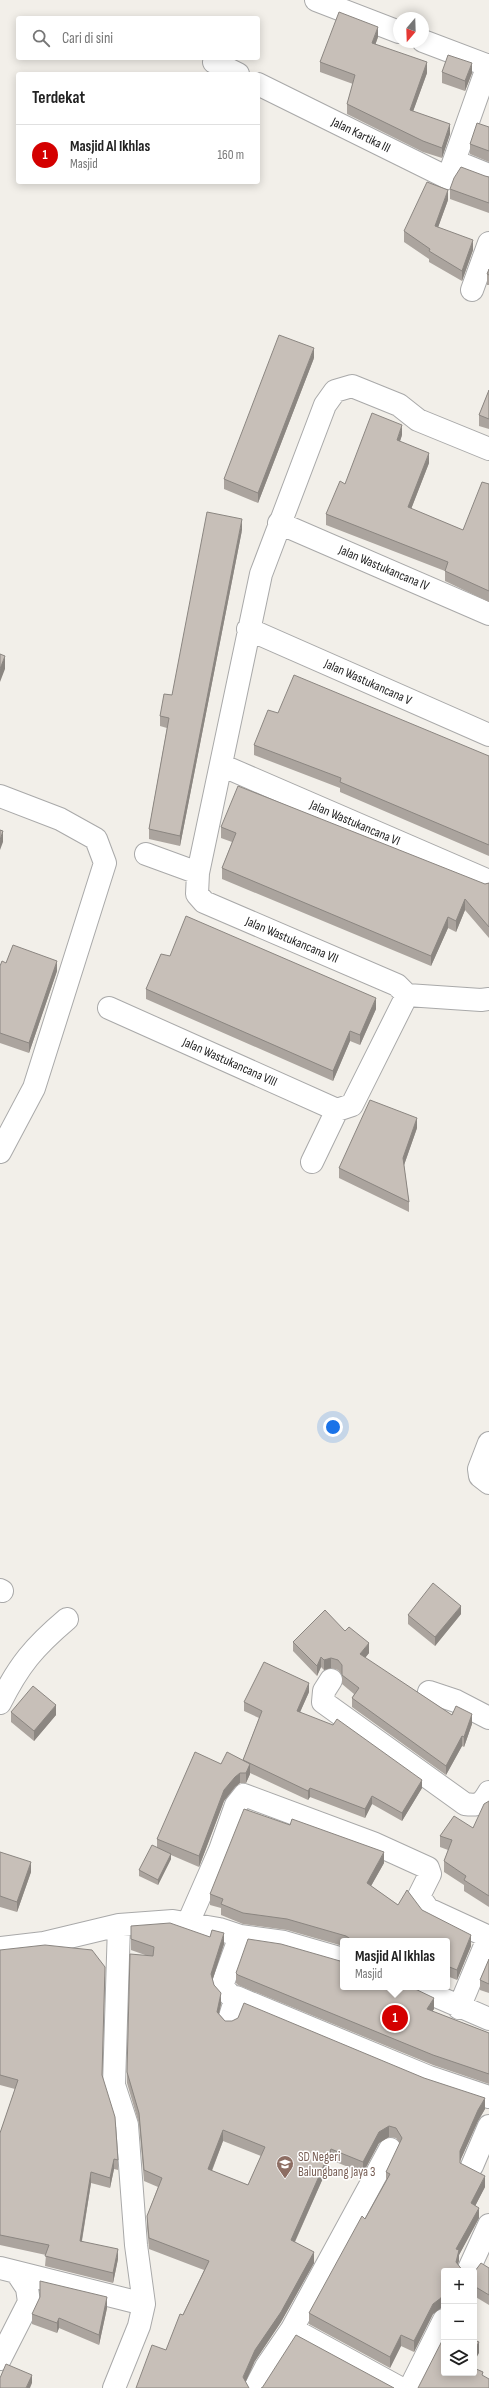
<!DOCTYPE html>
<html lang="id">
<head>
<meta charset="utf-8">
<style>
	:root { --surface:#fff; --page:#f6f6f6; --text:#222; --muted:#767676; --line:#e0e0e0; --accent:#d40000 }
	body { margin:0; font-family:"Sofia Sans Condensed",sans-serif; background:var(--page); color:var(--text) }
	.controls { position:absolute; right:12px; bottom:12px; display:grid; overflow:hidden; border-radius:4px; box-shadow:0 2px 10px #0003 }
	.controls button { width:36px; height:36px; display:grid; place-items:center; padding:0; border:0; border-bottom:1px solid var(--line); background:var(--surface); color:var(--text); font:20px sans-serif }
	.compass { position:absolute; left:393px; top:12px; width:36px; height:36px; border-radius:50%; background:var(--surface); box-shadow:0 2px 10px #0003; rotate:199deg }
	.you { position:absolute; left:333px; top:1427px; width:14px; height:14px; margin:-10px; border:3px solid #fff; border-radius:50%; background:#1a73e8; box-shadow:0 0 0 6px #1a73e833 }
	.badge { display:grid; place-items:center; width:26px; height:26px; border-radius:50%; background:var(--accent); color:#fff; font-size:13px; font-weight:700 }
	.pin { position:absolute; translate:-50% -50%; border:2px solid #fff; box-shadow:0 1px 4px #0006 }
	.popup { position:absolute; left:340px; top:1938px; width:110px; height:52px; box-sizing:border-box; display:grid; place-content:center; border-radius:4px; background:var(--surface); filter:drop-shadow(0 1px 3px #0005); font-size:13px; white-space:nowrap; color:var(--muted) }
	.popup b { font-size:15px; color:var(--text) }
	.popup::after { content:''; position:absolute; left:50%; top:100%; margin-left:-8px; border:8px solid transparent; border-top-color:var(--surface) }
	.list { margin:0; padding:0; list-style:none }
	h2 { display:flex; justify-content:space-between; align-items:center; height:52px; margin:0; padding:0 16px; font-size:17px }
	h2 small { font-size:13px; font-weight:400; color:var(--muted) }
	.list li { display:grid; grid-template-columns:26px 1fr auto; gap:12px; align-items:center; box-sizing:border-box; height:60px; padding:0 16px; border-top:1px solid var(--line) }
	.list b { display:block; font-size:15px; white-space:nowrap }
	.list p { margin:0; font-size:13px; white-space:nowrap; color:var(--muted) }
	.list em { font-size:13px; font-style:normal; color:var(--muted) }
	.icon { flex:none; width:22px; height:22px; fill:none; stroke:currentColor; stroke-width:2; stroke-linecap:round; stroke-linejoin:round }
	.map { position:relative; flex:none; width:489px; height:2388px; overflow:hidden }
	.search { position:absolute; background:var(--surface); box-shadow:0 2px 10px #0003; left:16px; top:16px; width:244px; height:44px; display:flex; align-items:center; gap:10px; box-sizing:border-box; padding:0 14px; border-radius:4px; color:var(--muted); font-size:15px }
	.panel { position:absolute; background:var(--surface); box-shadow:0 2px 10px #0003; left:16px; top:72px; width:244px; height:112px; border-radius:4px }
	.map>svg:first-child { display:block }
</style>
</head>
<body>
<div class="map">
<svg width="489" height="2388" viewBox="0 0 489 2388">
	<rect width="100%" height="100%" fill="#f2efe9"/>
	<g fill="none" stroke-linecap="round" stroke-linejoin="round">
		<defs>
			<path id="minor" d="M 316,0 L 399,32
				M 423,41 L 489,66
				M 214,62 L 238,74
				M 258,84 L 448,178 L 488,65
				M 454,161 L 489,175
				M 472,290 L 489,243
				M 279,523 L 489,614
				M 248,629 L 489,735
				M 221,765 L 489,881
				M 0,796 L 60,819 L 96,839 L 105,863 L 34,1088 L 0,1152
				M 146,854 L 198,873
				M 407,995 L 397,985 L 204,902 L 197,894 L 198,873 L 261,574 L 325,405 L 335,391 L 352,386 L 399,405 L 418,420 L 489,449
				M 407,995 L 481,1000 L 489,999
				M 109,1008 L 337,1110 L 352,1105 L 407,995
				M 312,1162 L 337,1110
				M 489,1443 L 479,1469 L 480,1476 L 489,1483
				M 0,1590 L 2,1591
				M 331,1680 L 324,1691 L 323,1702 L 465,1804 C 479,1806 482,1804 489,1792
				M 429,1692 L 456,1701 L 489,1718
				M 0,1703 C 19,1665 34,1647 67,1619
				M 188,1923 L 220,1850 L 236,1805 L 244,1795 L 373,1843 L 428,1868 L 430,1874 L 419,1896 L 428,1909 L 489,1937
				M 0,1948 L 44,1943 L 119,1925 L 173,1921 L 219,1929 L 240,1936 L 284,1942 L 343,1959
				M 415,1987 L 489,2019
				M 235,2001 L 224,1988 L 223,1983 L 240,1936
				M 459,2008 L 489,1936
				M 229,2020 L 236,1997 L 429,2077 L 489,2097
				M 472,2166 L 489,2126
				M 0,2268 L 144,2304
				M 468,2271 L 489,2225
				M 292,2329 L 400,2388
				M 0,2359 L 29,2302 L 27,2288 L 17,2273
				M 114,2388 L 139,2326 L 144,2304 L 136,2245 L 127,2125 L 114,2085 L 119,1925
				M 255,2388 L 266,2367 L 292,2329 L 390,2149
				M 410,2388 L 444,2320"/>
		</defs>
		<use href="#minor" stroke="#a9a9a9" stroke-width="24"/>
		<use href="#minor" stroke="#fff" stroke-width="22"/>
	</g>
	<path fill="#aba49e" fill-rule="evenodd" d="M 378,37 L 375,45 L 427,73 L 413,111 L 450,134 L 442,158 L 423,152 L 347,114 L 347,104 L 353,84 L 320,72 L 320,62 Z
		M 442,72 L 472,73 L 465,91 L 442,83 Z
		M 489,127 L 489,162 L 470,154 L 470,144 Z
		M 485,176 L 489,177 L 489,213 L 450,199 L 450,189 Z
		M 448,200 L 438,227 L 473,250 L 462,281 L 429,262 L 429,259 L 404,242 L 404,231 Z
		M 489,269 L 489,285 L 487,285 L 487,274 Z
		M 314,358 L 258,503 L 224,489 L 224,479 Z
		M 489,390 L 489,429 L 479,426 L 479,415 Z
		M 402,435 L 400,441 L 429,463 L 411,509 L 463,530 L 489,484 L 489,602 L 445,581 L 445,571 L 326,525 L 326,514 L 345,484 Z
		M 242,530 L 180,846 L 149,839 L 149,829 L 167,728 L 160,726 L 160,716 L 172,695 Z
		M 278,713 L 489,756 L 489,856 L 340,792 L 340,788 L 254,755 L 254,745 Z
		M 221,827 L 485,884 L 489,883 L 489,938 L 465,910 L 456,932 L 448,928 L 431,966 L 222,879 L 222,868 L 232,842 L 221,838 Z
		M 170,956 L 376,1009 L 360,1045 L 350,1041 L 333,1081 L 146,999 L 146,989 Z
		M 6,963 L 57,971 L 29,1053 L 0,1043 L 0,966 Z
		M 417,1128 L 404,1165 L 409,1202 L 409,1212 L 339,1178 L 339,1168 Z
		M 461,1614 L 435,1646 L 408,1624 L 408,1615 Z
		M 345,1631 L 369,1653 L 365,1658 L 452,1715 L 472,1724 L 464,1747 L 462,1746 L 446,1775 L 352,1707 L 352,1698 L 354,1694 L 342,1684 L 342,1675 L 338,1670 L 331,1668 L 324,1670 L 321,1667 L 317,1676 L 293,1651 L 293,1642 Z
		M 309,1692 L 300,1712 L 422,1788 L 402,1821 L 372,1804 L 365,1818 L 310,1797 L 308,1800 L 250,1773 L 250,1774 L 246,1783 L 240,1783 L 235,1787 L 224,1801 L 199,1867 L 171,1855 L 171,1859 L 158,1885 L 139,1876 L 139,1870 L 157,1847 L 157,1839 L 221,1764 L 243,1760 L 259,1718 L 244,1711 L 244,1702 Z
		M 11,1712 L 56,1715 L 34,1741 L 11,1722 Z
		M 489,1801 L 489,1907 L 464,1891 L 464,1885 L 444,1872 L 444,1861 L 448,1850 L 440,1847 L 440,1836 L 473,1828 Z
		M 0,1852 L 31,1872 L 17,1912 L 0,1907 Z
		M 384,1863 L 371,1886 L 398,1905 L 422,1910 L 471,1946 L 457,1980 L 447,1976 L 447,1941 L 343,1941 L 343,1946 L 287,1930 L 243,1924 L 221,1915 L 221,1908 L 210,1905 L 210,1894 Z
		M 131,1926 L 224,1944 L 212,1980 L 221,2004 L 219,2014 L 225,2021 L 485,2109 L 478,2121 L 460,2161 L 460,2164 L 485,2187 L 475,2206 L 479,2218 L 459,2255 L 459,2261 L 444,2271 L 441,2308 L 433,2314 L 414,2352 L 401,2346 L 390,2368 L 309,2324 L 309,2313 L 365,2219 L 386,2181 L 386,2172 L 400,2144 L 396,2138 L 389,2137 L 379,2143 L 363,2173 L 331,2160 L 295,2242 L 314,2263 L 281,2322 L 255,2361 L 166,2350 L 204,2270 L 149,2249 L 147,2227 L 147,2216 L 158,2187 L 144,2181 L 139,2124 L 127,2083 L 127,2072 L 148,1956 L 131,1950 ZM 223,2141 L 261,2156 L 248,2185 L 212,2171 Z
		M 0,1950 L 105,1977 L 102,2076 L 118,2160 L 118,2170 L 114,2169 L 110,2188 L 91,2183 L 82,2241 L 118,2259 L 113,2283 L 45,2266 L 46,2255 L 0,2245 L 0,2133 L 15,2089 L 0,2085 Z
		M 489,1959 L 489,1993 L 480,1990 L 480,1980 Z
		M 340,1961 L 434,2009 L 432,2011 L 489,2033 L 489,2084 L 433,2065 L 238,1985 L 236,1983 L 236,1973 Z
		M 489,2268 L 489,2305 L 474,2296 L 474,2271 Z
		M 107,2308 L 99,2345 L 59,2328 L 57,2333 L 32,2324 L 32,2314 Z"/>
	<path fill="#8b8681" d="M 378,27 L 378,37 L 372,54 L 372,43 Z
		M 427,62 L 427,73 L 410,120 L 410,110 Z
		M 472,63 L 472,73 L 465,91 L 465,81 Z
		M 450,124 L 450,134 L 442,158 L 442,148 Z
		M 448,190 L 448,200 L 435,236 L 435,226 Z
		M 473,240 L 473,250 L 462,281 L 462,271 Z
		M 314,348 L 314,358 L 258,503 L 258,493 Z
		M 402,425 L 402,435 L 397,450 L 397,440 Z
		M 429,453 L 429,463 L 408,517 L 408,507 Z
		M 242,519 L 242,530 L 180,846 L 180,836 Z
		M 5,656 L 5,669 L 0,682 L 0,669 Z
		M 3,831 L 3,842 L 0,850 L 0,840 Z
		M 465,899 L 465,910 L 456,932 L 456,921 Z
		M 448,917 L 448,928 L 431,966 L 431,956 Z
		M 57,961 L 57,971 L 29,1053 L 29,1043 Z
		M 376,998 L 376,1009 L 360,1045 L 360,1035 Z
		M 350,1031 L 350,1041 L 333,1081 L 333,1071 Z
		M 417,1118 L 417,1128 L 403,1168 L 403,1158 Z
		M 461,1606 L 461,1614 L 435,1646 L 435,1637 Z
		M 369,1643 L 369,1653 L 360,1664 L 360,1654 Z
		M 321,1657 L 321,1667 L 317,1676 L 317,1666 Z
		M 331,1658 L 331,1668 L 324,1670 L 324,1660 Z
		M 309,1683 L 309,1692 L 297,1719 L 297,1711 Z
		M 56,1705 L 56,1715 L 34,1741 L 34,1731 Z
		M 472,1714 L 472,1724 L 464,1747 L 464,1737 Z
		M 462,1736 L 462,1746 L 446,1775 L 446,1766 Z
		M 250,1764 L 250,1774 L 246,1783 L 246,1773 Z
		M 240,1773 L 240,1783 L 235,1787 L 224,1801 L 199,1867 L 199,1856 L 224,1790 L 235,1777 Z
		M 422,1780 L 422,1788 L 402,1821 L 402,1813 Z
		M 310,1788 L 310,1797 L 308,1800 L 308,1791 Z
		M 372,1796 L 372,1804 L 365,1818 L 365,1809 Z
		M 384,1852 L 384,1863 L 367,1893 L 367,1883 Z
		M 171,1854 L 171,1859 L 158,1885 L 158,1880 Z
		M 31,1862 L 31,1872 L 17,1912 L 17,1902 Z
		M 224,1933 L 224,1944 L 211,1985 L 211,1974 Z
		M 471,1935 L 471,1946 L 457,1980 L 457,1970 Z
		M 221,1993 L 221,2004 L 217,2023 L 217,2012 Z
		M 434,1998 L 434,2009 L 427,2020 L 427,2009 Z
		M 485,2098 L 485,2109 L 478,2121 L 460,2161 L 460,2174 L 460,2151 L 478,2110 Z
		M 389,2126 L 389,2137 L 379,2143 L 363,2173 L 363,2162 L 379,2132 Z
		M 223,2130 L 223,2141 L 208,2180 L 208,2169 Z
		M 331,2149 L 331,2160 L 291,2250 L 291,2240 Z
		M 114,2159 L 114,2169 L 110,2188 L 110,2178 Z
		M 91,2172 L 91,2183 L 80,2251 L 80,2241 Z
		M 485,2176 L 485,2187 L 471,2214 L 471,2203 Z
		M 479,2208 L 479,2218 L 459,2255 L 459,2261 L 456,2271 L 456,2249 Z
		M 118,2249 L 118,2259 L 113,2283 L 113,2273 Z
		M 314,2252 L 314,2263 L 281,2322 L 255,2361 L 243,2388 L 243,2377 L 255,2350 Z
		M 444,2289 L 444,2299 L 441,2308 L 433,2314 L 414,2352 L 414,2341 L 433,2304 Z
		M 107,2297 L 107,2308 L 99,2345 L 99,2335 Z
		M 59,2318 L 59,2328 L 57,2333 L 57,2323 Z
		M 401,2335 L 401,2346 L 390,2368 L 390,2357 Z
		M 479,2342 L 479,2353 L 474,2362 L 474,2351 Z
		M 32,2375 L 32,2383 L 30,2388 L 26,2388 Z"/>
	<path fill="#c7bfb8" stroke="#8b8681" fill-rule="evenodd" d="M 339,12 L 378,27 L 372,43 L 427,62 L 410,110 L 450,124 L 442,148 L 423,141 L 347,104 L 355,75 L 320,62 Z
		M 448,55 L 472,63 L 465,81 L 442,72 Z
		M 477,123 L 489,127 L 489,151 L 470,144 Z
		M 461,167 L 485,176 L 489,177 L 489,203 L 450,189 L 454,178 Z
		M 427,182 L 448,190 L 435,226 L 473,240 L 462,271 L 429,251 L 430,249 L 404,231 Z
		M 489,269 L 489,275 L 487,274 Z
		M 279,335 L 314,348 L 258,493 L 224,479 Z
		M 489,390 L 489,419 L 479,415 Z
		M 372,413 L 402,425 L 397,440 L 429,453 L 408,507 L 463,530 L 482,482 L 489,484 L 489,591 L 445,571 L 448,562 L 326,514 L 340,481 L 345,484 Z
		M 207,512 L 242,519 L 180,836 L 149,829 L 169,718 L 160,716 L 164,694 L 172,695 Z
		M 0,654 L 5,656 L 0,669 Z
		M 294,675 L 489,756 L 489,845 L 340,782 L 341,778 L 254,745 L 268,710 L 278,713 Z
		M 238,786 L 485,884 L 489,883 L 489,927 L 465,899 L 456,921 L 448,917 L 431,956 L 222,868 L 236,833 L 221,827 Z
		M 0,830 L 3,831 L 0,840 Z
		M 186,916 L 376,998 L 360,1035 L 350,1031 L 333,1071 L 146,989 L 161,954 L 170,956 Z
		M 13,945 L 57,961 L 29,1043 L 0,1033 L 0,966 L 2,961 L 6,963 Z
		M 370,1100 L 417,1118 L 403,1158 L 409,1202 L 339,1168 Z
		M 433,1583 L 461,1606 L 435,1637 L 408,1615 Z
		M 325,1610 L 345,1631 L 349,1627 L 369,1643 L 360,1654 L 452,1715 L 456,1706 L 472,1714 L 464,1737 L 462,1736 L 446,1766 L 352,1698 L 359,1688 L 342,1675 L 342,1665 L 338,1660 L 331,1658 L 324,1660 L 321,1657 L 317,1666 L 293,1642 Z
		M 264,1662 L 309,1683 L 297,1711 L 333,1725 L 337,1719 L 422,1780 L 402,1813 L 372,1796 L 365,1809 L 310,1788 L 308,1791 L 243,1760 L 262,1711 L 244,1702 Z
		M 33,1686 L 56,1705 L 34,1731 L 11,1712 Z
		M 195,1752 L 221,1764 L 227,1752 L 250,1764 L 246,1773 L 240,1773 L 235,1777 L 224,1790 L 199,1856 L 157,1839 Z
		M 489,1801 L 489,1896 L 464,1880 L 466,1876 L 444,1861 L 452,1840 L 440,1836 L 454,1816 L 473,1828 L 484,1804 Z
		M 244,1809 L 290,1825 L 292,1819 L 384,1852 L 367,1883 L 398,1905 L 407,1890 L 422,1910 L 471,1935 L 457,1970 L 447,1966 L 447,1941 L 352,1941 L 352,1940 L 346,1936 L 287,1919 L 243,1913 L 221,1904 L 223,1899 L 210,1894 Z
		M 152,1845 L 171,1854 L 158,1880 L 139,1870 Z
		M 0,1852 L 31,1862 L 17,1902 L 0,1896 Z
		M 170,1923 L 210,1937 L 212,1930 L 224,1933 L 211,1974 L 214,1985 L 221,1993 L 217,2012 L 225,2021 L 232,2021 L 238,2018 L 244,2003 L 424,2078 L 485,2098 L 478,2110 L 460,2151 L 460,2163 L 485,2176 L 471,2203 L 479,2208 L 456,2249 L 459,2250 L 456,2262 L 463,2271 L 444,2271 L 444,2289 L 441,2298 L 433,2304 L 414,2341 L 401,2335 L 390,2357 L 309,2313 L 362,2216 L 365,2219 L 390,2174 L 386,2172 L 402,2138 L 396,2128 L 389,2126 L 379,2132 L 363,2162 L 331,2149 L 291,2240 L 314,2252 L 281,2312 L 255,2350 L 243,2377 L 249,2388 L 136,2388 L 152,2345 L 166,2350 L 180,2314 L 183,2315 L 209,2261 L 149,2238 L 147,2216 L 162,2178 L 144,2170 L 139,2113 L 127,2072 L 130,1954 L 153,1956 L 154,1947 L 131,1939 L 131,1926 ZM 223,2130 L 265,2147 L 248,2185 L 208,2169 Z
		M 248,1939 L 281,1944 L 340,1961 L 343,1960 L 343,1987 L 411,1987 L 434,1998 L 427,2009 L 489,2033 L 489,2074 L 433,2055 L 238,1975 L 236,1973 Z
		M 45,1945 L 92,1950 L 105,1967 L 102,2075 L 115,2117 L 118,2160 L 114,2159 L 110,2178 L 91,2172 L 80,2241 L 118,2249 L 113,2273 L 45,2256 L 49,2245 L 0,2235 L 0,2133 L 18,2080 L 0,2075 L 0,1950 Z
		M 489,1959 L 489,1984 L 480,1980 Z
		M 481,2263 L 489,2268 L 489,2295 L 474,2286 L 474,2271 L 471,2271 L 475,2271 Z
		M 40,2281 L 107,2297 L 99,2335 L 59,2318 L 57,2323 L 32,2314 L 40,2297 Z
		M 296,2335 L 394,2388 L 261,2388 L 262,2388 Z
		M 444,2337 L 444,2373 L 474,2373 L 474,2368 L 483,2372 L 482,2375 L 489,2379 L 489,2388 L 418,2388 Z
		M 474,2340 L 479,2342 L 474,2351 Z
		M 6,2364 L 32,2375 L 26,2388 L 0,2388 L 0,2378 Z"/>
	<defs>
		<symbol id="school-pin" viewBox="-11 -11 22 30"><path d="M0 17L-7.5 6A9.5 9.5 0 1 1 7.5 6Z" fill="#8d6e63" stroke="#fff"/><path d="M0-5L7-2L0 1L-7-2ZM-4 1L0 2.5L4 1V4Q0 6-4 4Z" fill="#fff"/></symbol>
	</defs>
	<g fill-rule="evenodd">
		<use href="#school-pin" x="275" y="2154" width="20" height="27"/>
	</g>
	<g text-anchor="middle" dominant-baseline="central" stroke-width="3" stroke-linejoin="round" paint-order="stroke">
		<g font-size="13" fill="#222" stroke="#fff">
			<text transform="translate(361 135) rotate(26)">Jalan Kartika III</text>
			<text transform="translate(384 568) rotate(23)">Jalan Wastukancana IV</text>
			<text transform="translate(368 682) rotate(24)">Jalan Wastukancana V</text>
			<text transform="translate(355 823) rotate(23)">Jalan Wastukancana VI</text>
			<text transform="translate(292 940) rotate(23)">Jalan Wastukancana VII</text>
			<text transform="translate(230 1062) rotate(24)">Jalan Wastukancana VIII</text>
		</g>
		<g font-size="13" fill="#785e54" stroke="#fff" text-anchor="start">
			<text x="298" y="2157">SD Negeri<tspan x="298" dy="15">Balungbang Jaya 3</tspan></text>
		</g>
	</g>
</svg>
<div class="controls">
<button>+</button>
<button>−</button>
<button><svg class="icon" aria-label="layers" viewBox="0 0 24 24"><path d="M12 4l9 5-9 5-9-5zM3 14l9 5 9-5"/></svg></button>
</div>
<svg class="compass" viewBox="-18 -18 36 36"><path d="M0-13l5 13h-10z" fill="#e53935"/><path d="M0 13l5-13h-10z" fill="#767676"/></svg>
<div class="you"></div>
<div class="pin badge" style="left:395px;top:2018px">1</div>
<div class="popup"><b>Masjid Al Ikhlas</b>Masjid</div>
<div class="search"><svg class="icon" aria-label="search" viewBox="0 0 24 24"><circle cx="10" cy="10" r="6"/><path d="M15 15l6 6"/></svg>Cari di sini</div>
<section class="panel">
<h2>Terdekat<small></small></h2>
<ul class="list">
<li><span class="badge">1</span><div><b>Masjid Al Ikhlas</b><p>Masjid</p></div><em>160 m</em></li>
</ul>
</section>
</div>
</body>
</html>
